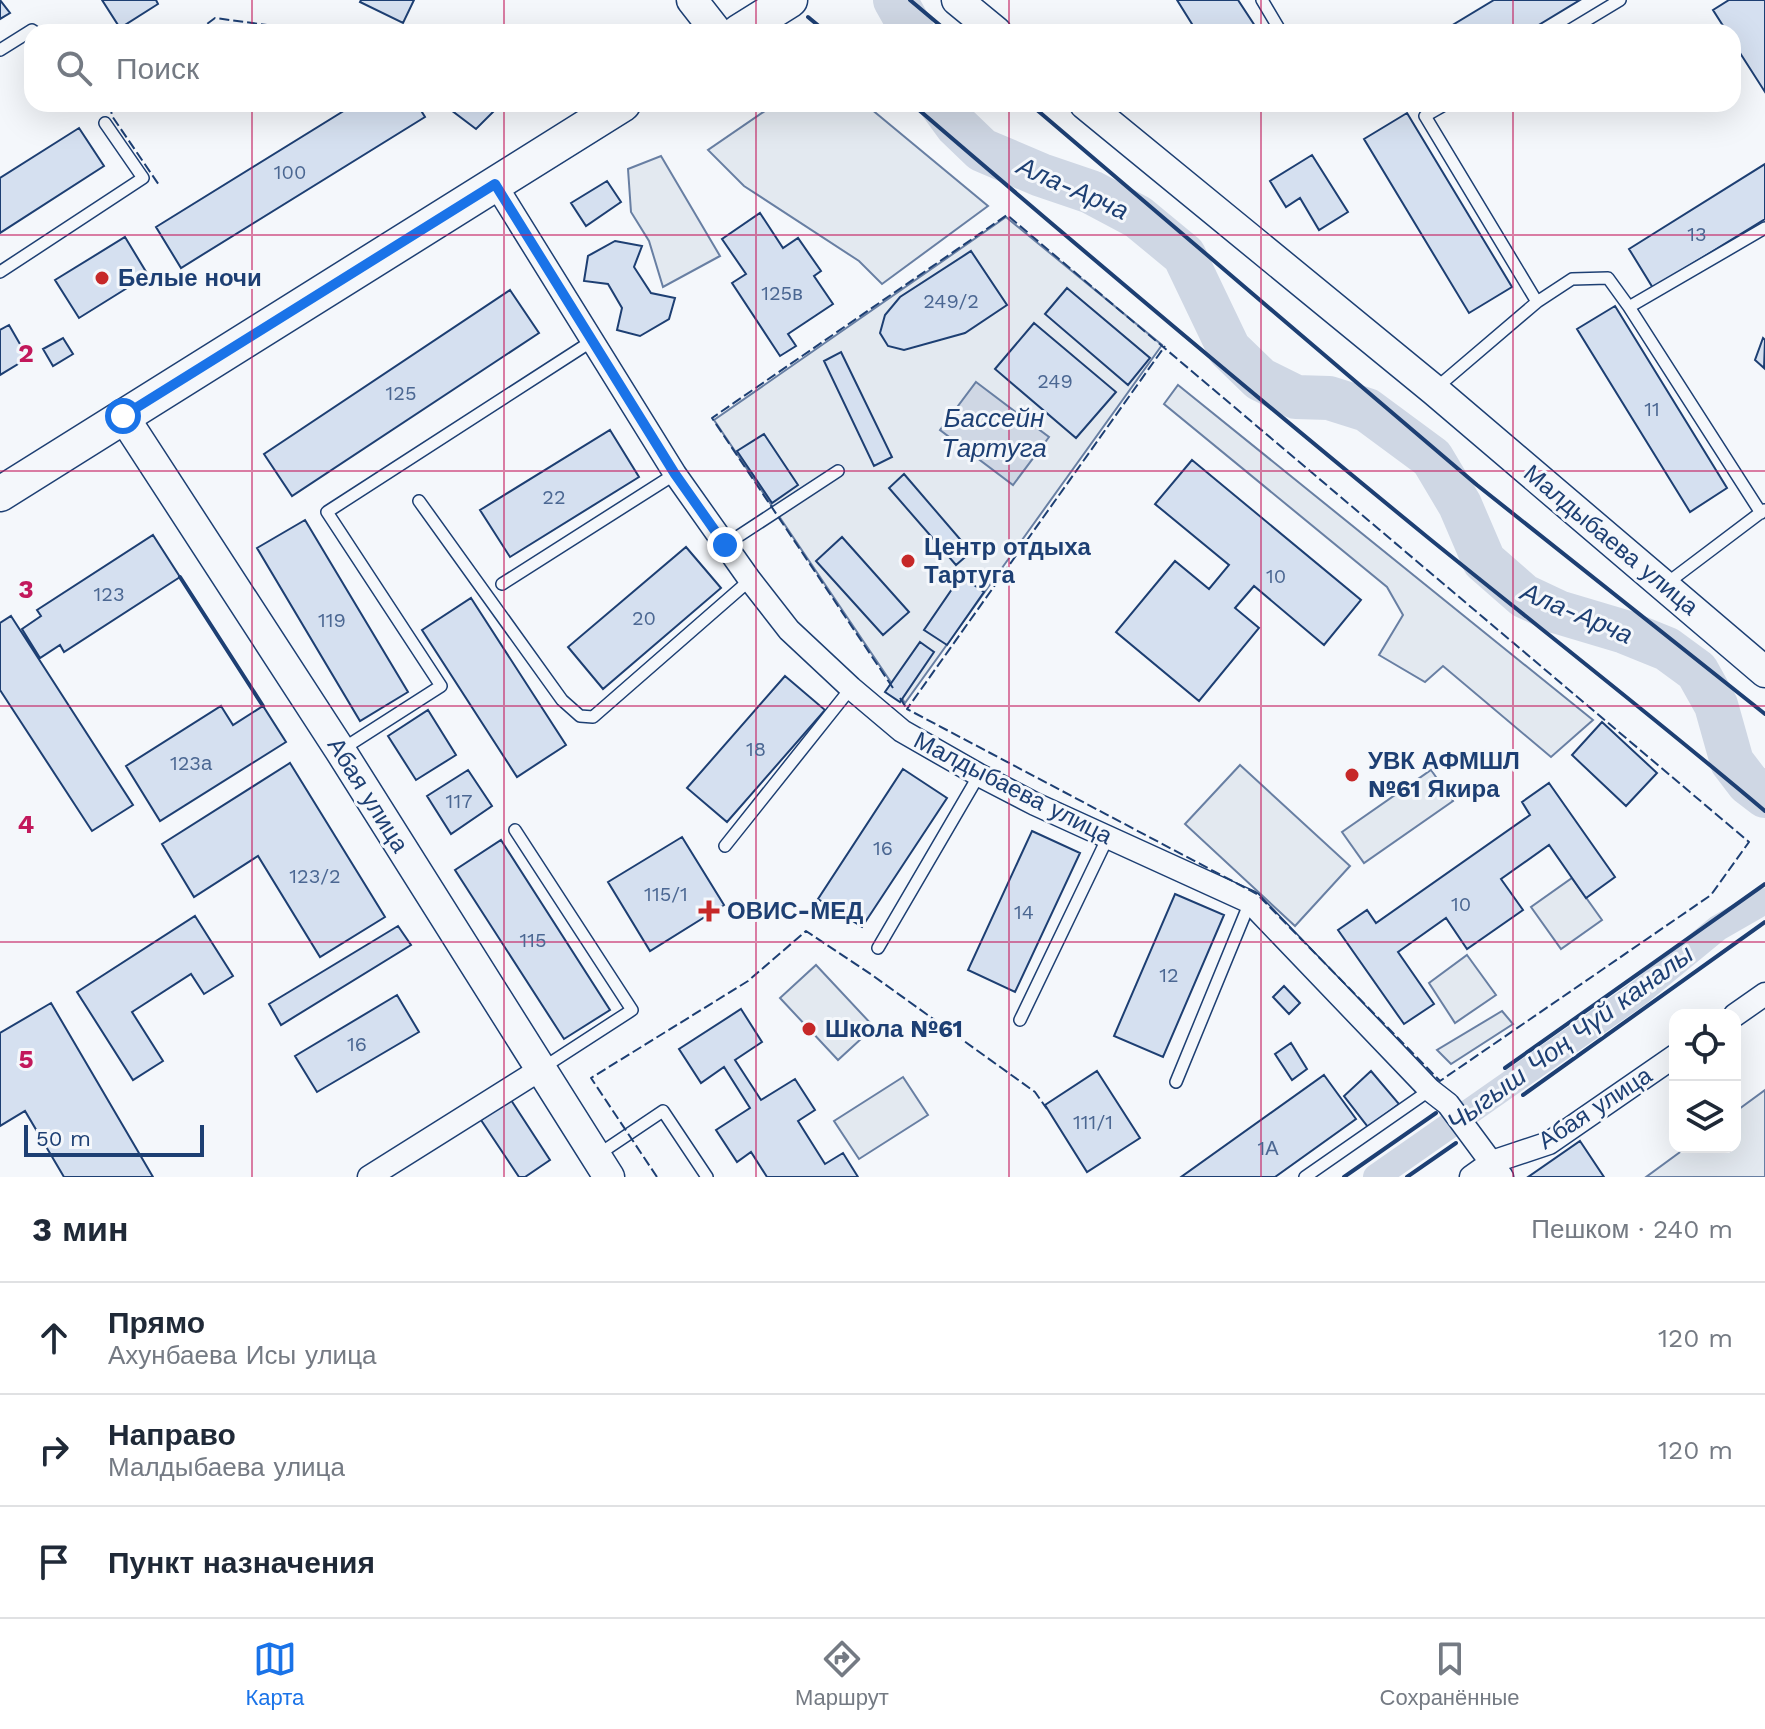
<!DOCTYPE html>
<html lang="ru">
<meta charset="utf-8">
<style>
:root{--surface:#fff;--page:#f2f2f3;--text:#1f2937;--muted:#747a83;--line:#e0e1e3;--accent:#1a73e8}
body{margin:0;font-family:"Work Sans",sans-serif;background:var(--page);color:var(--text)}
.controls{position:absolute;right:24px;bottom:24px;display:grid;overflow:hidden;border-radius:16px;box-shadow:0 8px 32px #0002}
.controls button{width:72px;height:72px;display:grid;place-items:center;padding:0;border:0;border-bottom:2px solid var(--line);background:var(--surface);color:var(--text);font:40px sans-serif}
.scale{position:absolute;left:24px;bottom:20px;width:180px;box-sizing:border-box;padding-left:8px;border:4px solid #1d3f73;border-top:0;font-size:22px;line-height:28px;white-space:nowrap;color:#1d3f73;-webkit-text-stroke:6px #f4f7fb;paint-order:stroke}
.stop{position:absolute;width:24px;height:24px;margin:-18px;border:6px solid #1a73e8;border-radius:50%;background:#fff}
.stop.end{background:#1a73e8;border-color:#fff;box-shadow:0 2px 8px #0008}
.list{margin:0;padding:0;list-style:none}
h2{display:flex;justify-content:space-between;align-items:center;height:104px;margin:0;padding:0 32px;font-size:34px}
h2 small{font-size:26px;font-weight:400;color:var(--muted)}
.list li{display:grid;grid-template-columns:52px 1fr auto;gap:24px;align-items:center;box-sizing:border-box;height:112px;padding:0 32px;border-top:2px solid var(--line)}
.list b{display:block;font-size:30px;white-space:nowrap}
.list p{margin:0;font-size:26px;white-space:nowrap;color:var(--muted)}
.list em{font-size:26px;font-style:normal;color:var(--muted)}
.icon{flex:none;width:44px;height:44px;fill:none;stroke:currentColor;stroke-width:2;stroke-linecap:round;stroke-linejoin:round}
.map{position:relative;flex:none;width:1765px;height:1177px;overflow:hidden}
.search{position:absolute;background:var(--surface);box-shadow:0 8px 32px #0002;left:24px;right:24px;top:24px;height:88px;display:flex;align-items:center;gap:20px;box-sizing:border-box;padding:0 28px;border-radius:24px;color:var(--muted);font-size:30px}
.sheet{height:440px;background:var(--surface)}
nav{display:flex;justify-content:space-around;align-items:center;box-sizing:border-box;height:112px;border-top:2px solid var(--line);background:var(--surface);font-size:22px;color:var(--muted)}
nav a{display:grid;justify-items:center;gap:4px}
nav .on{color:var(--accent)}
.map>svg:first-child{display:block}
.green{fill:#e3e9f0;stroke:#687fa3;stroke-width:2}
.water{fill:#cfd7e4;stroke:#687fa3;stroke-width:2}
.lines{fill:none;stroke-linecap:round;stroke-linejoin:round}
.canal{stroke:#cfd7e4;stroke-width:26}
.river{stroke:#cfd7e4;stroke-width:44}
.building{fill:#d5e0f0;stroke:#1d3f73;stroke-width:2}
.lane-casing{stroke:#1d3f73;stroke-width:14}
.street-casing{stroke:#1d3f73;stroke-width:25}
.secondary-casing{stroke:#1d3f73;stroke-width:33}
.primary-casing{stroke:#1d3f73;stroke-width:37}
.lane{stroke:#f4f7fb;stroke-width:11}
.street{stroke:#f4f7fb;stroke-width:22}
.secondary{stroke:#f4f7fb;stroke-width:30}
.primary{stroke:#f4f7fb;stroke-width:34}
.fence{stroke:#1d3f73;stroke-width:2;stroke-dasharray:10 4;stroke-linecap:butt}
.wall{stroke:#1d3f73;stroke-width:4}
.route{stroke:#1a73e8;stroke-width:10}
.grid{fill:none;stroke:#c2185b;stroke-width:2;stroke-opacity:0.55}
.poi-dot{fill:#c62828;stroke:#f4f7fb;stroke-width:3}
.labels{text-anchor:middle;stroke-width:6;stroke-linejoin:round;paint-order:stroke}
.number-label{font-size:20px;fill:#4b6792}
.poi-label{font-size:24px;font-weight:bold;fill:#1d3f73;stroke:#f4f7fb;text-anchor:start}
.street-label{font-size:24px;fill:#1d3f73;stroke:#f4f7fb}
.water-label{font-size:26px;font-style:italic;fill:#1d3f73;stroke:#f4f7fb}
.grid-label{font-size:26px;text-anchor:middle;font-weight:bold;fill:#c2185b;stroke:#f4f7fb;stroke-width:6;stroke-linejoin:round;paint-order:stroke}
</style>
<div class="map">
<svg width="1765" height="1177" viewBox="0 0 1765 1177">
<rect width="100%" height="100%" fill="#f4f7fb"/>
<path class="green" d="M 775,104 L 865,104 L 988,206 L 882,284 L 859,261 L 744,186 L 708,150 Z
M 661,156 L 720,256 L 663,287 L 649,241 L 631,212 L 628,169 Z
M 1006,217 L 1162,345 L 905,703 L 714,420 Z
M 1178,385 L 1593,720 L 1551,757 L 1443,666 L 1425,682 L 1379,655 L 1403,615 L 1387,587 L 1164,404 Z
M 1240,765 L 1350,866 L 1295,926 L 1185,824 Z
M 1431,770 L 1453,801 L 1364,863 L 1342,832 Z
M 1572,878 L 1602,920 L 1561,949 L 1531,907 Z
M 1467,955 L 1496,995 L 1455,1023 L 1429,983 Z
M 816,965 L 874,1027 L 838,1060 L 780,998 Z
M 1502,1011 L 1513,1024 L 1451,1064 L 1437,1050 Z
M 903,1077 L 928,1115 L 859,1159 L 834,1121 Z
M 1765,1090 L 1765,1177 L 1646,1177 L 1687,1147 L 1735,1147 L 1735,1112 Z"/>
<path class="water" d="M 976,382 L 1049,437 L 1013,485 L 940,430 Z"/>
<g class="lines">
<path class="canal" d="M 1376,1177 L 1639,993 L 1718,928 L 1765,901"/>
<path class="river" d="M 895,0 L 913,32
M 941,104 L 957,126 L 982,150 L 1041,175 L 1091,192 L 1138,217 L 1184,255 L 1229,349 L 1260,379 L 1296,397 L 1329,398 L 1367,410 L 1432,458 L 1460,505 L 1484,561 L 1524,596 L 1558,612 L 1625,632 L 1667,649 L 1697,671 L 1716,705 L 1732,762 L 1748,783 L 1765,796"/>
</g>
<path class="building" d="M 0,0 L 10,13 L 0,19 Z
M 102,0 L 156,0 L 158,4 L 120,28 Z
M 361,0 L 414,0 L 403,23 L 360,2 Z
M 1177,0 L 1238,0 L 1259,32 L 1197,32 Z
M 1494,0 L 1580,0 L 1527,32 L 1441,32 Z
M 1729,0 L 1765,0 L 1765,92 L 1733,42 L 1733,32 L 1727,32 L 1713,10 Z
M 355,104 L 417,104 L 425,117 L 181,268 L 156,227 Z
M 456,104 L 495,104 L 498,107 L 476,129 L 451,110 Z
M 1407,113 L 1512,287 L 1469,313 L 1364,139 Z
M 79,128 L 104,166 L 0,233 L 0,178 Z
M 1312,155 L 1348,212 L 1319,230 L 1300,198 L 1286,207 L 1270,181 Z
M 1765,164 L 1765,219 L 1653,288 L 1629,249 Z
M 607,181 L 621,202 L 586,226 L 571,203 Z
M 760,213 L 783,248 L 798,238 L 821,271 L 814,276 L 833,304 L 788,334 L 796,346 L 780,356 L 732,283 L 746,274 L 722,239 Z
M 125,237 L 148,275 L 79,318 L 55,280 Z
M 615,241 L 642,246 L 634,267 L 651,293 L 675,298 L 669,319 L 640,336 L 617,330 L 622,308 L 608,284 L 584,281 L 588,256 Z
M 971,251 L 1007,305 L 965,333 L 904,350 L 888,346 L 880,333 L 885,315 L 900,297 Z
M 1067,288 L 1150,358 L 1128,385 L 1045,314 Z
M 510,290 L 539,333 L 292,496 L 264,454 Z
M 1615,306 L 1727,488 L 1690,512 L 1577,329 Z
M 1034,323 L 1116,392 L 1076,438 L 995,369 Z
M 9,325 L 28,358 L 0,375 L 0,330 Z
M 63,338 L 73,354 L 53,366 L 43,349 Z
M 1763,338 L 1765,340 L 1764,368 L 1755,360 Z
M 841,352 L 892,457 L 874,466 L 824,361 Z
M 610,430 L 639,477 L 510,557 L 480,510 Z
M 764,434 L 798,485 L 772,503 L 737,451 Z
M 1192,460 L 1361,600 L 1324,645 L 1254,586 L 1235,608 L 1259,628 L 1199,701 L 1116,632 L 1175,561 L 1209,589 L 1229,565 L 1155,504 Z
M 904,474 L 971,552 L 956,565 L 889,488 Z
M 305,520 L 408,692 L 360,721 L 257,548 Z
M 153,535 L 180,577 L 64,652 L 60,645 L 40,658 L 22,629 L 41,616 L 37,610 Z
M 842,537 L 909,612 L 883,635 L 816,561 Z
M 686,547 L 721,588 L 603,689 L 568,647 Z
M 961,576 L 984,592 L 947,645 L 924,630 Z
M 471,598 L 566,745 L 517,777 L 422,630 Z
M 11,616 L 133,805 L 92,831 L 0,690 L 0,623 Z
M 920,642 L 934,652 L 900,702 L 885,692 Z
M 785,676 L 825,710 L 727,822 L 687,788 Z
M 221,706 L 233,725 L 263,706 L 286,742 L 160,821 L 126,766 Z
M 428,710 L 456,755 L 416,780 L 388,736 Z
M 1602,722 L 1657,773 L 1626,806 L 1572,755 Z
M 290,763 L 385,917 L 320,957 L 258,856 L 194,897 L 162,844 Z
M 903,769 L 947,798 L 862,927 L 818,899 Z
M 468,770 L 492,806 L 451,834 L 427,796 Z
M 1549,783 L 1615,877 L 1586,898 L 1549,845 L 1501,879 L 1523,910 L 1467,949 L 1446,918 L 1398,952 L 1434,1004 L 1404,1024 L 1338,930 L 1367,910 L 1376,923 L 1530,815 L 1522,802 Z
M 1032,831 L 1080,853 L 1015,992 L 968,970 Z
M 682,837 L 724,905 L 650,951 L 608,882 Z
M 501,840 L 610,1010 L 564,1039 L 455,870 Z
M 1175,894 L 1224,915 L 1163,1057 L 1114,1036 Z
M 195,916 L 233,976 L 204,994 L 191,974 L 132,1012 L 163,1061 L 133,1080 L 77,992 Z
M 398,926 L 411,945 L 281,1025 L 269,1004 Z
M 1284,986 L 1300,1003 L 1289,1014 L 1273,997 Z
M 397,995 L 419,1032 L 317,1092 L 295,1056 Z
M 51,1003 L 153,1177 L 64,1177 L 25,1111 L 0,1126 L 0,1033 Z
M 741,1009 L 762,1042 L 735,1060 L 761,1100 L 795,1079 L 815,1110 L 798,1121 L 825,1164 L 843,1153 L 858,1177 L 767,1177 L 751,1152 L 737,1162 L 716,1130 L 750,1108 L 724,1067 L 701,1083 L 679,1049 Z
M 1291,1043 L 1307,1069 L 1292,1080 L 1275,1054 Z
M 1097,1071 L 1140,1138 L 1087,1172 L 1045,1105 Z
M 1371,1071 L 1399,1104 L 1368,1127 L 1344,1096 Z
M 1324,1075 L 1356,1119 L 1275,1177 L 1181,1177 Z
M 511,1100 L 550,1160 L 525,1177 L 519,1177 L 481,1120 Z
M 1580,1141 L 1604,1177 L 1528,1177 Z"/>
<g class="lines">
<g class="lane-casing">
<path id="lane" d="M 1262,0 L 1281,32
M 1567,32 L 1620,0
M 0,50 L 32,30 L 35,32
M 1446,104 L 1425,116 L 1537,302
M 0,272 L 143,178 L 105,123
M 1629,307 L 1765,228
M 1435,389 L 1537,302 L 1572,279 L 1608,278 L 1629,307 L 1761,513
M 419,501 L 562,700 L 580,716 L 593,717 L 750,580
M 725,545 L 838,471
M 502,584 L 675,474
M 1666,584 L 1764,510
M 341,750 L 441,686 L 327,512 L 592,341
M 515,830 L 632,1010 L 541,1069
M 725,846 L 851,688
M 878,948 L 979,775
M 1020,1020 L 1108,837
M 1176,1082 L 1250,902
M 596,1156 L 663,1111 L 707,1177
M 1305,1177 L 1430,1090"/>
</g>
<g class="street-casing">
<path id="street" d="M 495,184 L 675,474 L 750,580 L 789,630 L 851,688 L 902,731 L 979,775 L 1035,804 L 1250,902 L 1430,1090 L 1448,1104 L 1502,1177
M 1735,1015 L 1765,994
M 369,1177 L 541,1069
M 1471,1177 L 1492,1162 L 1549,1143 L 1675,1056"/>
</g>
<g class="secondary-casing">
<path id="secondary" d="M 692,0 L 717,32
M 957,0 L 996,32
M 1085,104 L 1434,390 L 1765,672
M 123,416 L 340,750 L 609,1177"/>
</g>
<g class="primary-casing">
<path id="primary" d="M 739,32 L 790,0
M 0,494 L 623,104"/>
</g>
<use href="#lane" class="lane"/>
<use href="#street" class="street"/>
<use href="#secondary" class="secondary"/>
<use href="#primary" class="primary"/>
<path class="fence" d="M 196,32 L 215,18 L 319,32
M 110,104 L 112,116 L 159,185
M 893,688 L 712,418 L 1007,215 L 1749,842 L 1711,895 L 1440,1081 L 1257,894 L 907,709 L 1165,346
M 900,698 L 907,709
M 657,1177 L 591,1078 L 748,981 L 806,931 L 872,975 L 1035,1092 L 1047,1109"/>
<path class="wall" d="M 910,0 L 948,32
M 808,17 L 826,32
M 912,104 C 1083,251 1256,397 1431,540 C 1542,630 1655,718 1765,811
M 1030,104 L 1477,485 L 1765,714
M 180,577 L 263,706
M 1505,1068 L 1765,884
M 1523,1095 L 1765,922
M 1344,1177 L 1436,1113
M 1407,1177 L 1456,1143"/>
</g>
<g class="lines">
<path class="route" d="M 123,416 L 495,184 L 675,474 L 725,545"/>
</g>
<path class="grid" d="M 252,0 L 252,32M 504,0 L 504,32M 756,0 L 756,32M 1009,0 L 1009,32M 1261,0 L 1261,32M 1513,0 L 1513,32M 252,104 L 252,1177M 504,104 L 504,1177M 756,104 L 756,1177M 1009,104 L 1009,1177M 1261,104 L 1261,1177M 1513,104 L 1513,1177M 0,235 L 1765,235M 0,471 L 1765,471M 0,706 L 1765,706M 0,942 L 1765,942"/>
<g class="poi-dot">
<circle cx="102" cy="278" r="8"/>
<circle cx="908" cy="561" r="8"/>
<circle cx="1352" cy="775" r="8"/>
<path d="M705 899h8v8h8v8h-8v8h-8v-8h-8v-8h8z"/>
<circle cx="809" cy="1029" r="8"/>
</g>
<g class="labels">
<g class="number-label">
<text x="290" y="179">100</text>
<text x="1697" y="241">13</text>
<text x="782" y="300">125в</text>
<text x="951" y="308">249/2</text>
<text x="1055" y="388">249</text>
<text x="401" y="400">125</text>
<text x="1652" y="416">11</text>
<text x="554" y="504">22</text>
<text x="1276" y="583">10</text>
<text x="109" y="601">123</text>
<text x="644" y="625">20</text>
<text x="332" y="627">119</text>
<text x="756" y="756">18</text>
<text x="191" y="770">123а</text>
<text x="459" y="808">117</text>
<text x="883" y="855">16</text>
<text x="315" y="883">123/2</text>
<text x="666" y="901">115/1</text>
<text x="1461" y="911">10</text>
<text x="1024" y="919">14</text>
<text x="533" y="947">115</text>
<text x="1169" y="982">12</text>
<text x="357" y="1051">16</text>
<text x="1093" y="1129">111/1</text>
<text x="1268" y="1155">1А</text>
</g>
<g class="poi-label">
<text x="118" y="286">Белые ночи</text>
<text x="924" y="555">Центр отдыха<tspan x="924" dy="28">Тартуга</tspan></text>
<text x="1368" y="769">УВК АФМШЛ<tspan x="1368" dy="28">№61 Якира</tspan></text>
<text x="727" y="919">ОВИС-МЕД</text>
<text x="825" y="1037">Школа №61</text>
</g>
<g class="street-label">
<text transform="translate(1611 540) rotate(40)" y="8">Малдыбаева улица</text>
<text transform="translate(1013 788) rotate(27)" y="8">Малдыбаева улица</text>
<text transform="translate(368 795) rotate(58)" y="8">Абая улица</text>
<text transform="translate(1595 1108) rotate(-33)" y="8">Абая улица</text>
</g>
<g class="water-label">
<text transform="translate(1073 188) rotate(24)" y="9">Ала-Арча</text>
<text x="994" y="427">Бассейн<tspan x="994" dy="30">Тартуга</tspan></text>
<text transform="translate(1577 613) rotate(23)" y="9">Ала-Арча</text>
<text transform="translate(1570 1038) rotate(-36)" y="9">Чыгыш Чоң Чүй каналы</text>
</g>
</g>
<g class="grid-label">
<text x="26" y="362">2</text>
<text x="26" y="598">3</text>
<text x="26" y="833">4</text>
<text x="26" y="1068">5</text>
</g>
</svg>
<div class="controls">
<button><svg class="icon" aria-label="locate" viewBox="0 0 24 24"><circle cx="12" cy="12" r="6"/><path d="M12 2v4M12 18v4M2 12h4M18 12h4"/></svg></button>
<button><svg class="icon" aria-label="layers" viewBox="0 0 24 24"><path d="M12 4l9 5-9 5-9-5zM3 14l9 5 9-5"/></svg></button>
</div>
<div class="scale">50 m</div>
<div class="stop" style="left:123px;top:416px"></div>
<div class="stop end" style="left:725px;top:545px"></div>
<div class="search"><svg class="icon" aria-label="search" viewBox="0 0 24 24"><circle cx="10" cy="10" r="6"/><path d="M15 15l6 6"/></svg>Поиск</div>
</div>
<section class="sheet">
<h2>3 мин<small>Пешком · 240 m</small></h2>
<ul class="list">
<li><svg class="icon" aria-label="ahead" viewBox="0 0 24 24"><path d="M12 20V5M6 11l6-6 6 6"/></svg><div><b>Прямо</b><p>Ахунбаева Исы улица</p></div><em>120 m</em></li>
<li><svg class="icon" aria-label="right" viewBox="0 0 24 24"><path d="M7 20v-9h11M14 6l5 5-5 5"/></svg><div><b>Направо</b><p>Малдыбаева улица</p></div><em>120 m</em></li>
<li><svg class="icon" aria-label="arrive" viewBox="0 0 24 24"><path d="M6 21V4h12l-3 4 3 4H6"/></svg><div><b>Пункт назначения</b></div></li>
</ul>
</section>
<nav>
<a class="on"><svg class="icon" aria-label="map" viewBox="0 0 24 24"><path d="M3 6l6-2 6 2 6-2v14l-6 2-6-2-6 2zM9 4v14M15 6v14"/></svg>Карта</a>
<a><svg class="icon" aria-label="directions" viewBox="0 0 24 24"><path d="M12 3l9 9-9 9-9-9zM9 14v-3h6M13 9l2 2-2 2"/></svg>Маршрут</a>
<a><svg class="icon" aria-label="saved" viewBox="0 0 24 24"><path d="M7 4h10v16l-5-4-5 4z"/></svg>Сохранённые</a>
</nav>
